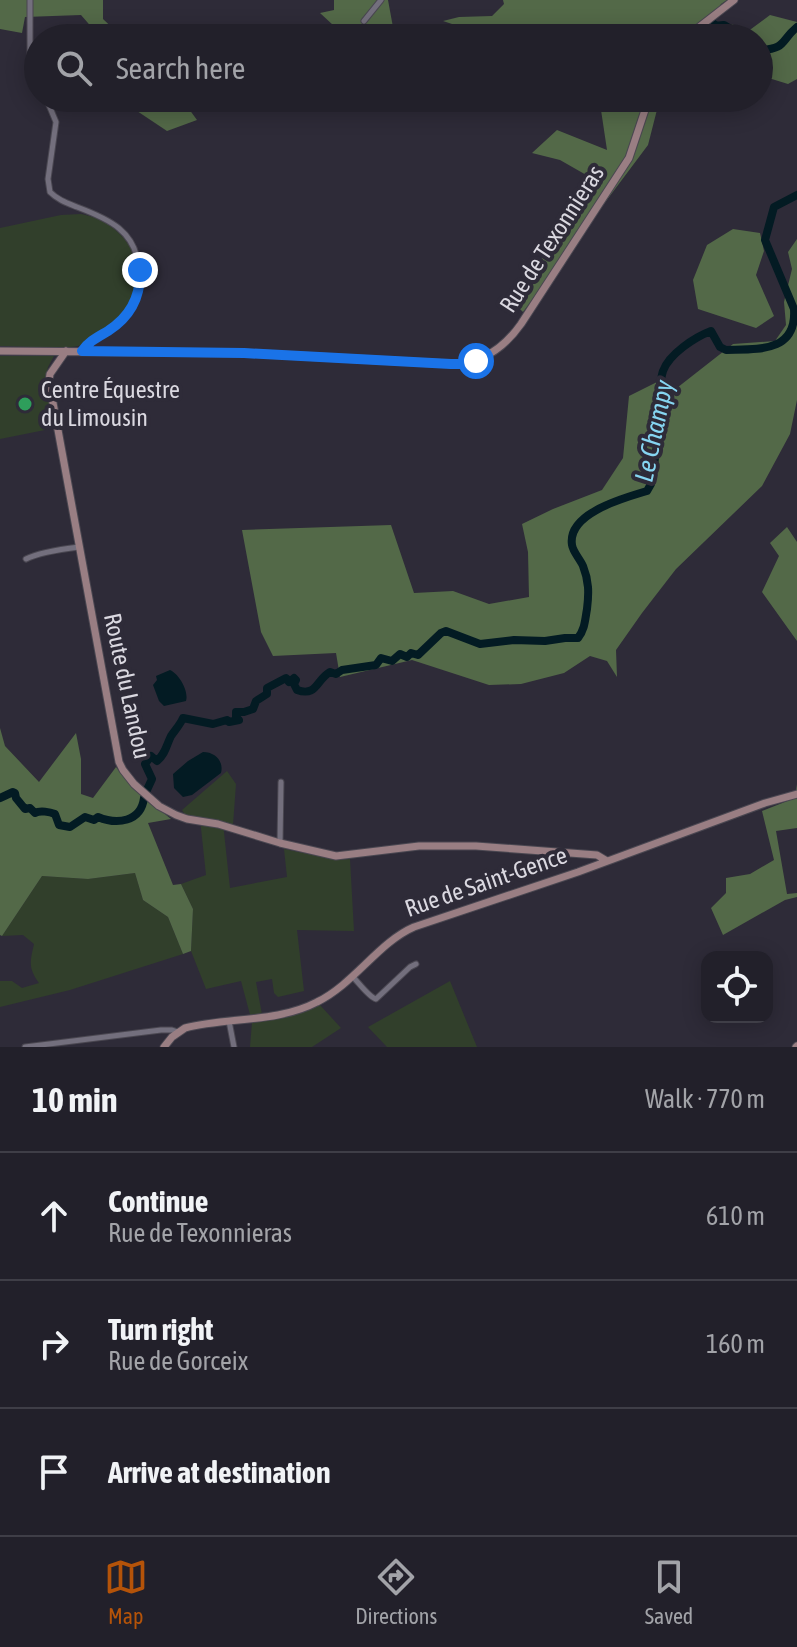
<!DOCTYPE html>
<meta charset="utf-8">
<style>
:root{--surface:#22202a;--page:#2e2d36;--text:#f1f3f6;--muted:#a2a3a8;--line:#3f3e47;--accent:#b45309}
body{margin:0;font-family:"Asap Condensed",sans-serif;background:var(--page);color:var(--text)}
.controls{position:absolute;right:24px;bottom:24px;display:grid;overflow:hidden;border-radius:16px;box-shadow:0 4px 20px #0003}
.controls button{width:72px;height:72px;display:grid;place-items:center;padding:0;border:0;border-bottom:2px solid var(--line);background:var(--surface);color:var(--text);font:40px sans-serif}
.stop{position:absolute;width:24px;height:24px;margin:-18px;border:6px solid #1a73e8;border-radius:50%;background:#fff}
.stop.end{background:#1a73e8;border-color:#fff;box-shadow:0 2px 8px #0008}
.list{margin:0;padding:0;list-style:none}
h2{display:flex;justify-content:space-between;align-items:center;height:104px;margin:0;padding:0 32px;font-size:34px}
h2 small{font-size:26px;font-weight:400;color:var(--muted)}
.list li{display:grid;grid-template-columns:52px 1fr auto;gap:24px;align-items:center;box-sizing:border-box;height:128px;padding:0 32px;border-top:2px solid var(--line)}
.list b{display:block;font-size:30px;white-space:nowrap}
.list p{margin:0;font-size:26px;white-space:nowrap;color:var(--muted)}
.list em{font-size:26px;font-style:normal;color:var(--muted)}
.icon{flex:none;width:44px;height:44px;fill:none;stroke:currentColor;stroke-width:2;stroke-linecap:round;stroke-linejoin:round}
.map{position:relative;flex:none;width:797px;height:1047px;overflow:hidden}
.search{position:absolute;background:var(--surface);box-shadow:0 4px 20px #0003;left:24px;right:24px;top:24px;height:88px;display:flex;align-items:center;gap:20px;box-sizing:border-box;padding:0 28px;border-radius:44px;color:var(--muted);font-size:30px}
.sheet{height:488px;background:var(--surface)}
nav{display:flex;justify-content:space-around;align-items:center;box-sizing:border-box;height:112px;border-top:2px solid var(--line);background:var(--surface);font-size:22px;color:var(--muted)}
nav a{display:grid;justify-items:center;gap:4px}
nav .on{color:var(--accent)}
.map>svg:first-child{display:block}
.green{fill:#313f2b}
.forest{fill:#536948}
.water{fill:#031b23}
.lines{fill:none;stroke-linecap:round;stroke-linejoin:round}
.river{stroke:#031b23;stroke-width:8}
.street-casing{stroke:#4a4751;stroke-width:7}
.secondary-casing{stroke:#4a4751;stroke-width:9}
.street{stroke:#736f7d;stroke-width:5}
.secondary{stroke:#997e83;stroke-width:7}
.route{stroke:#1a73e8;stroke-width:10}
.leisure-dot{fill:#2e9e5b;stroke:#2e2b38;stroke-width:3}
.labels{text-anchor:middle;stroke-width:8;stroke-linejoin:round;paint-order:stroke}
.street-label{font-size:24px;fill:#dad8e0;stroke:#2e2b38}
.poi-label{font-size:24px;fill:#dad8e0;stroke:#2e2b38;text-anchor:start}
.water-label{font-size:26px;font-style:italic;fill:#86d5f1;stroke:#2e2b38}
</style>
<div class="map">
<svg width="797" height="1047" viewBox="0 0 797 1047">
<rect width="100%" height="100%" fill="#2e2b38"/>
<path class="green" d="M 81,214 C 124,222 154,265 129,307 C 121,320 109,327 97,335 C 92,338 86,343 81,345 C 68,350 17,346 0,346 L 0,228 L 61,215 Z
M 0,356 L 54,356 L 48,367 L 45,380 L 55,428 L 0,439 Z
M 227,771 L 236,784 L 233,825 L 223,823 L 230,888 L 287,877 L 284,849 L 338,860 L 350,859 L 354,931 L 297,930 L 304,991 L 278,997 L 274,993 L 272,979 L 256,982 L 263,1020 L 299,1013 L 320,1005 L 341,1028 L 312,1047 L 250,1047 L 252,1022 L 241,981 L 206,989 L 191,951 L 193,909 L 181,884 L 206,875 L 200,819 L 185,815 L 182,810 Z
M 135,873 L 143,900 L 168,917 L 183,954 L 70,990 L 0,1007 L 0,981 L 12,981 L 22,988 L 39,983 C 28,968 30,962 34,944 L 23,935 L 2,936 L 42,876 L 88,879 Z
M 450,981 L 477,1047 L 387,1047 L 368,1027 Z"/>
<path class="forest" d="M 0,0 L 103,0 L 103,19 L 123,38 L 101,38 L 81,15 L 25,17 L 22,33 L 0,29 Z
M 334,0 L 388,0 L 395,38 L 347,38 L 320,13 L 334,10 Z
M 503,0 L 727,0 L 721,4 L 701,38 L 482,38 L 485,35 L 443,21 L 459,17 L 492,16 L 504,4 Z
M 770,15 L 797,22 L 797,79 L 788,84 L 759,75 L 759,38 L 721,38 L 732,24 L 747,32 Z
M 140,98 L 181,98 L 197,120 L 167,131 L 137,111 Z
M 591,98 L 660,98 L 648,145 L 523,312 L 512,301 L 595,180 L 560,160 L 532,153 L 557,130 L 607,150 L 601,110 Z
M 733,229 L 760,233 L 764,251 L 756,275 L 774,316 L 756,328 L 698,309 L 693,280 L 707,245 Z
M 797,239 L 797,400 L 790,434 L 762,486 L 676,569 L 642,613 L 616,650 L 617,677 L 607,661 L 590,656 L 564,673 L 521,684 L 489,685 L 412,660 L 340,677 L 336,653 L 273,656 L 261,632 L 242,530 L 391,525 L 414,593 L 453,591 L 489,604 L 529,597 L 528,552 L 522,524 L 553,509 L 602,490 L 623,458 L 629,396 L 657,382 L 673,391 L 733,344 L 775,341 L 786,325 L 784,302 L 792,269 L 788,252 Z
M 787,527 L 797,542 L 797,641 L 762,592 L 779,556 L 770,543 Z
M 0,728 L 5,746 L 39,782 L 76,733 L 81,759 L 81,794 L 93,798 L 116,767 L 132,787 L 171,819 L 148,823 L 173,885 L 181,884 L 193,909 L 191,951 L 183,954 L 168,917 L 143,900 L 135,873 L 88,879 L 42,876 L 2,936 L 0,935 Z
M 797,784 L 797,828 L 776,831 L 787,894 L 797,893 L 797,897 L 785,900 L 723,935 L 711,908 L 726,893 L 726,878 L 750,874 L 774,860 L 762,811 L 795,798 Z"/>
<path class="water" d="M 170,670 C 179,674 189,691 186,701 L 164,706 L 159,701 L 153,685 L 157,680 L 156,676 Z
M 203,752 C 215,752 224,761 221,773 L 192,795 L 183,797 L 174,788 L 173,774 L 188,761 Z"/>
<g class="lines">
<path class="river" d="M 710,20 C 714,26 717,26 724,25 L 734,31 L 736,38
M 759,50 C 787,49 780,41 797,27
M 146,792 L 152,779 L 145,764 L 151,756 L 157,761 C 166,753 166,746 171,736 C 175,730 180,725 183,718 L 213,724 L 227,720 L 229,722 L 239,720 L 236,717 L 236,712 L 244,712 L 253,709 L 256,701 L 267,694 L 267,688 L 286,678 L 289,682 L 294,678 L 296,680 L 294,684 L 297,690 C 317,697 316,680 330,672 L 336,674 L 342,670 L 376,665 L 381,658 L 392,661 L 400,654 L 407,657 L 411,653 L 418,655 L 441,633 L 446,631 L 480,644 L 514,640 L 545,641 L 565,638 L 578,638 C 585,629 585,620 587,609 C 589,593 589,581 583,566 C 580,559 573,552 572,545 C 567,513 624,498 647,491 L 651,484 L 657,445 L 654,439 C 657,421 658,387 663,371 C 669,354 695,337 711,331 L 720,347 L 726,350 C 757,349 797,353 794,309 L 765,240 L 774,207 L 797,195
M 0,798 L 13,792 L 15,793 L 16,798 L 25,809 L 30,808 L 35,813 C 40,810 50,812 55,814 L 59,825 L 70,827 L 85,817 L 94,820 L 98,817 C 117,825 141,822 144,798"/>
<g class="street-casing">
<path id="street" d="M 30,0 L 30,58 L 38,78
M 364,21 L 381,0
M 46,98 L 56,122 L 48,179 L 50,192 C 58,200 67,203 77,207 C 109,219 136,231 139,269 C 141,284 138,298 129,311 C 118,329 94,334 82,351
M 26,559 C 40,552 63,549 79,547
M 280,843 L 281,782
M 353,977 C 359,983 369,997 376,999 L 410,967 L 416,964
M 229,1021 L 234,1047
M 25,1047 L 161,1030 L 172,1030 L 178,1032"/>
</g>
<g class="secondary-casing">
<path id="secondary" d="M 685,38 L 734,0
M 0,351 L 244,353 L 451,364 C 482,364 504,348 521,324 L 629,158 L 649,98
M 66,351 L 50,374 L 49,381 L 119,762 L 123,770 L 134,784 L 159,806 L 176,815 L 187,819 L 218,824 L 280,843 L 336,856 L 419,846 L 476,846 L 597,855 L 607,861
M 164,1047 L 172,1037 L 185,1028 C 227,1017 277,1023 317,1002 C 354,984 379,942 414,927 L 578,872 L 765,803 L 797,794
M 796,1047 L 797,1046"/>
</g>
<use href="#street" class="street"/>
<use href="#secondary" class="secondary"/>
</g>
<g class="lines">
<path class="route" d="M 140,270 C 141,296 130,317 108,331 C 98,337 89,341 82,351 L 244,353 L 451,364 L 464,364 L 476,361"/>
</g>
<circle class="leisure-dot" cx="25" cy="404" r="8"/>
<g class="labels">
<g class="street-label">
<text transform="translate(552 239) rotate(-57)" y="8">Rue de Texonnieras</text>
<text transform="translate(127 686) rotate(78)" y="8">Route du Landou</text>
<text transform="translate(486 882) rotate(-19)" y="8">Rue de Saint-Gence</text>
</g>
<g class="poi-label">
<text x="41" y="398">Centre Équestre<tspan x="41" dy="28">du Limousin</tspan></text>
</g>
<g class="water-label">
<text transform="translate(654 431) rotate(-78)" y="9">Le Champy</text>
</g>
</g>
</svg>
<div class="controls">
<button><svg class="icon" aria-label="locate" viewBox="0 0 24 24"><circle cx="12" cy="12" r="6"/><path d="M12 2v4M12 18v4M2 12h4M18 12h4"/></svg></button>
</div>
<div class="stop" style="left:476px;top:361px"></div>
<div class="stop end" style="left:140px;top:270px"></div>
<div class="search"><svg class="icon" aria-label="search" viewBox="0 0 24 24"><circle cx="10" cy="10" r="6"/><path d="M15 15l6 6"/></svg>Search here</div>
</div>
<section class="sheet">
<h2>10 min<small>Walk · 770 m</small></h2>
<ul class="list">
<li><svg class="icon" aria-label="ahead" viewBox="0 0 24 24"><path d="M12 20V5M6 11l6-6 6 6"/></svg><div><b>Continue</b><p>Rue de Texonnieras</p></div><em>610 m</em></li>
<li><svg class="icon" aria-label="right" viewBox="0 0 24 24"><path d="M7 20v-9h11M14 6l5 5-5 5"/></svg><div><b>Turn right</b><p>Rue de Gorceix</p></div><em>160 m</em></li>
<li><svg class="icon" aria-label="arrive" viewBox="0 0 24 24"><path d="M6 21V4h12l-3 4 3 4H6"/></svg><div><b>Arrive at destination</b></div></li>
</ul>
</section>
<nav>
<a class="on"><svg class="icon" aria-label="map" viewBox="0 0 24 24"><path d="M3 6l6-2 6 2 6-2v14l-6 2-6-2-6 2zM9 4v14M15 6v14"/></svg>Map</a>
<a><svg class="icon" aria-label="directions" viewBox="0 0 24 24"><path d="M12 3l9 9-9 9-9-9zM9 14v-3h6M13 9l2 2-2 2"/></svg>Directions</a>
<a><svg class="icon" aria-label="saved" viewBox="0 0 24 24"><path d="M7 4h10v16l-5-4-5 4z"/></svg>Saved</a>
</nav>
